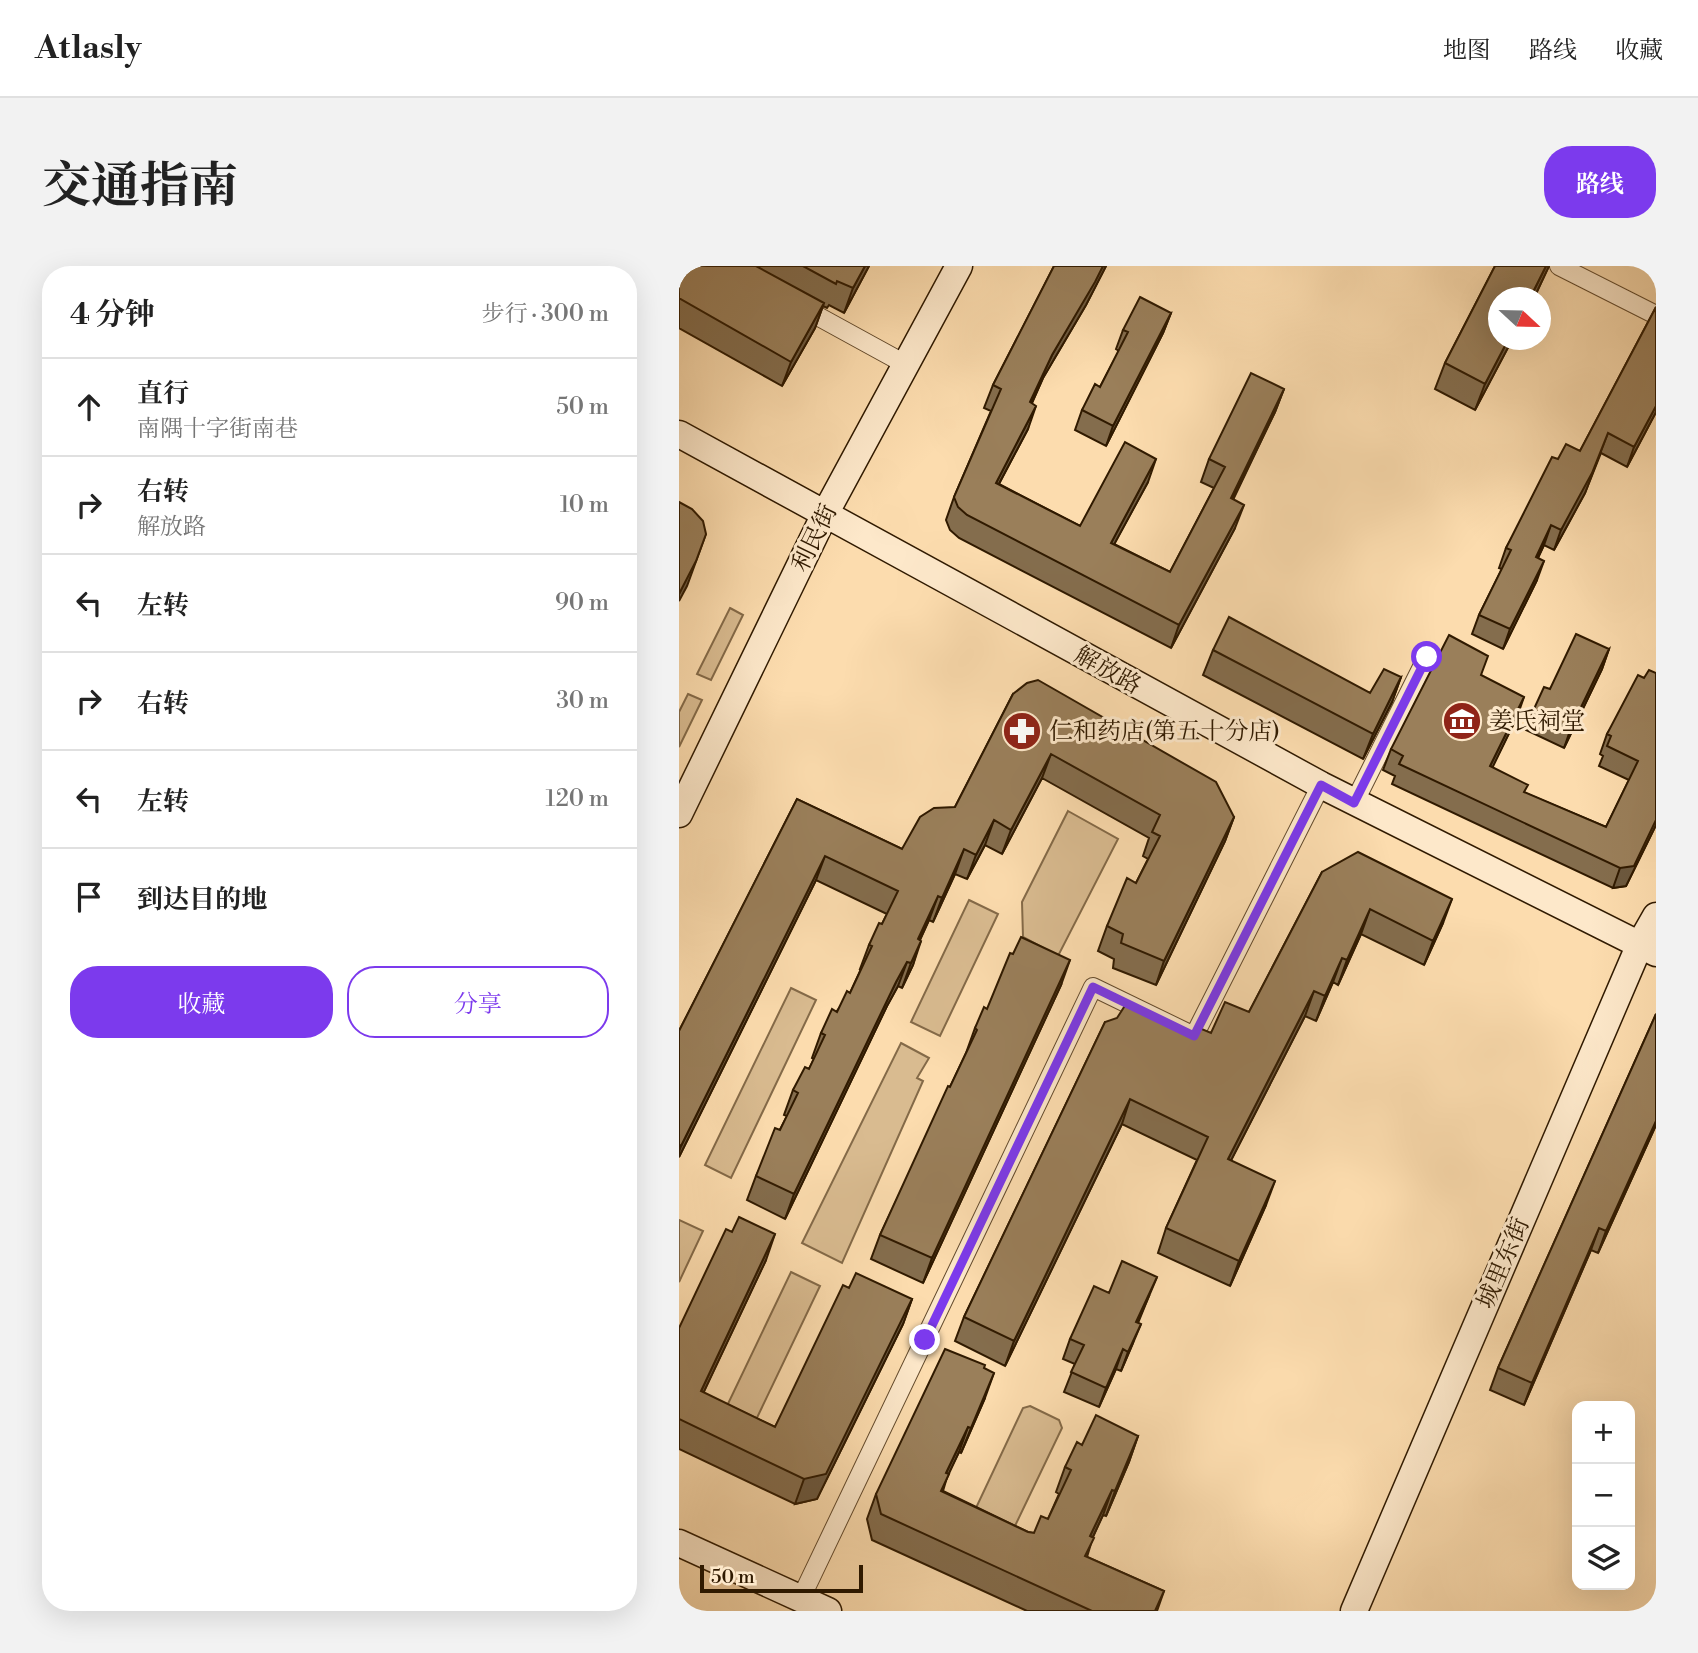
<!DOCTYPE html>
<html lang="zh">
<meta charset="utf-8">
<style>
:root{--surface:#fff;--page:#f2f2f2;--text:#222;--muted:#767676;--line:#e0e0e0;--accent:#7c3aed}
body{margin:0;font-family:"Libre Bodoni","Noto Serif SC",serif;background:var(--page);color:var(--text)}
.controls{position:absolute;right:21px;bottom:21px;display:grid;overflow:hidden;border-radius:14px;box-shadow:0 7px 28px #0002}
.controls button{width:63px;height:63px;display:grid;place-items:center;padding:0;border:0;border-bottom:2px solid var(--line);background:var(--surface);color:var(--text);font:35px sans-serif}
.compass{position:absolute;left:809px;top:21px;width:63px;height:63px;border-radius:50%;background:var(--surface);box-shadow:0 7px 28px #0002;rotate:112deg}
.scale{position:absolute;left:21px;bottom:18px;width:163px;box-sizing:border-box;padding-left:7px;border:4px solid #301a00;border-top:0;font-size:19px;line-height:24px;white-space:nowrap;color:#301a00;-webkit-text-stroke:5px #fde8ca;paint-order:stroke}
.stop{position:absolute;width:21px;height:21px;margin:-16px;border:5px solid #7c3aed;border-radius:50%;background:#fff}
.stop.end{background:#7c3aed;border-color:#fff;box-shadow:0 2px 7px #0008}
.list{margin:0;padding:0;list-style:none}
h2{display:flex;justify-content:space-between;align-items:center;height:91px;margin:0;padding:0 28px;font-size:30px}
h2 small{font-size:23px;font-weight:400;color:var(--muted)}
.list li{display:grid;grid-template-columns:46px 1fr auto;gap:21px;align-items:center;box-sizing:border-box;height:98px;padding:0 28px;border-top:2px solid var(--line)}
.list b{display:block;font-size:26px;white-space:nowrap}
.list p{margin:0;font-size:23px;white-space:nowrap;color:var(--muted)}
.list em{font-size:23px;font-style:normal;color:var(--muted)}
.actions{display:flex;gap:14px;padding:21px 28px}
.actions a{flex:1;padding:16px 0;border:2px solid var(--accent);border-radius:28px;text-align:center;font-size:24px;color:var(--accent)}
.actions .main{background:var(--accent);color:#fff}
.icon{flex:none;width:38px;height:38px;fill:none;stroke:currentColor;stroke-width:2;stroke-linecap:round;stroke-linejoin:round}
.map{position:relative;flex:none;width:977px;height:1345px;overflow:hidden;border-radius:28px}
header{display:flex;align-items:center;gap:42px;box-sizing:border-box;height:98px;padding:0 35px;background:var(--surface);border-bottom:2px solid var(--line)}
header strong{font-size:33px}
nav{display:flex;gap:38px;margin-inline-start:auto;font-size:24px}
.intro{display:flex;align-items:center;justify-content:space-between;box-sizing:border-box;height:168px;padding:0 42px}
h1{margin:0;font-size:49px}
.button{padding:18px 32px;border-radius:28px;background:var(--accent);color:#fff;font-size:24px;font-weight:700}
main{display:flex;gap:42px;padding:0 42px}
aside{flex:1;background:var(--surface);border-radius:28px;box-shadow:0 7px 28px #0002}
.map>svg:first-child{display:block}
.green{fill:#d9bb90;stroke:#846a48;stroke-width:2}
.lines{fill:none;stroke-linecap:round;stroke-linejoin:round}
.street-casing{stroke:#634a2c;stroke-width:20}
.secondary-casing{stroke:#301a00;stroke-width:29}
.street{stroke:#fde8ca;stroke-width:18}
.secondary{stroke:#fde8ca;stroke-width:26}
.wall{fill:#846d4d;stroke:#301a00;stroke-width:2}
.shaded-wall{fill:#6c593f;stroke:#301a00;stroke-width:2}
.building{fill:#9a7f5a;stroke:#301a00;stroke-width:2}
.route{stroke:#7c3aed;stroke-width:9}
.labels{text-anchor:middle;stroke-width:6;stroke-linejoin:round;paint-order:stroke}
.street-label{font-size:24px;fill:#301a00;stroke:#fde8ca}
.poi-label{font-size:24px;fill:#301a00;stroke:#fde8ca;text-anchor:start}
</style>
<header>
<strong>Atlasly</strong>
<nav><a>地图</a><a>路线</a><a>收藏</a></nav>
</header>
<div class="intro"><h1>交通指南</h1><a class="button">路线</a></div>
<main>
<aside>
<h2>4 分钟<small>步行 · 300 m</small></h2>
<ul class="list">
<li><svg class="icon" aria-label="ahead" viewBox="0 0 24 24"><path d="M12 20V5M6 11l6-6 6 6"/></svg><div><b>直行</b><p>南隅十字街南巷</p></div><em>50 m</em></li>
<li><svg class="icon" aria-label="right" viewBox="0 0 24 24"><path d="M7 20v-9h11M14 6l5 5-5 5"/></svg><div><b>右转</b><p>解放路</p></div><em>10 m</em></li>
<li><svg class="icon" aria-label="left" viewBox="0 0 24 24"><path d="M17 20v-9H6M10 6l-5 5 5 5"/></svg><div><b>左转</b></div><em>90 m</em></li>
<li><svg class="icon" aria-label="right" viewBox="0 0 24 24"><path d="M7 20v-9h11M14 6l5 5-5 5"/></svg><div><b>右转</b></div><em>30 m</em></li>
<li><svg class="icon" aria-label="left" viewBox="0 0 24 24"><path d="M17 20v-9H6M10 6l-5 5 5 5"/></svg><div><b>左转</b></div><em>120 m</em></li>
<li><svg class="icon" aria-label="arrive" viewBox="0 0 24 24"><path d="M6 21V4h12l-3 4 3 4H6"/></svg><div><b>到达目的地</b></div></li>
</ul>
<div class="actions"><a class="main">收藏</a><a>分享</a></div>
</aside>
<div class="map">
<svg width="977" height="1345" viewBox="0 0 977 1345">
<rect width="100%" height="100%" fill="#fcdcae"/>
<filter id="stains"><feTurbulence type="fractalNoise" baseFrequency=".00286" numOctaves="4"/><feColorMatrix values="0 0 0 0 .2 0 0 0 0 .09 0 0 0 0 .02 0 0 0 .5 -.17"/></filter>
<radialGradient id="worn" r=".72"><stop offset=".6" stop-color="#630" stop-opacity="0"/><stop offset="1" stop-color="#630" stop-opacity=".3"/></radialGradient>
<path class="green" d="M 51,342 L 64,349 L 32,414 L 18,408 Z
M 9,428 L 23,434 L 0,481 L 0,446 Z
M 389,545 L 439,573 L 379,690 L 344,671 L 343,636 Z
M 290,634 L 319,648 L 261,770 L 232,756 Z
M 112,722 L 137,734 L 52,912 L 26,899 Z
M 222,777 L 250,792 L 238,812 L 244,815 L 163,997 L 123,977 Z
M 0,954 L 24,965 L 0,1016 Z
M 112,1006 L 141,1020 L 75,1158 L 46,1144 Z
M 351,1140 L 380,1154 L 383,1162 L 335,1262 L 296,1244 L 344,1142 Z"/>
<g class="lines">
<g class="street-casing">
<path id="street" d="M 880,0 L 977,49
M 122,41 L 226,98
M 675,537 L 748,391
M 122,1332 L 414,721 L 515,770 L 642,519"/>
</g>
<g class="secondary-casing">
<path id="secondary" d="M 0,168 L 642,519 L 977,687
M 0,548 L 146,248 L 280,0
M 0,1277 L 149,1345
M 675,1345 L 961,678 L 977,650"/>
</g>
<use href="#street" class="street"/>
<use href="#secondary" class="secondary"/>
</g>
<path class="wall" d="M 0,0 L 190,0 L 165,47 L 150,39 L 148,42 L 144,40 L 136,62 L 103,120 L 0,62 Z
M 375,0 L 427,0 L 407,39 L 364,112 L 353,137 L 349,163 L 320,218 L 401,260 L 469,216 L 435,278 L 491,306 L 535,222 L 522,216 L 530,193 L 605,123 L 596,146 L 554,234 L 556,262 L 492,382 L 280,272 L 271,264 L 267,254 L 275,231 L 312,145 L 305,142 L 314,119 Z
M 816,0 L 870,0 L 855,32 L 820,32 L 833,74 L 796,144 L 756,123 L 766,97 Z
M 977,41 L 977,146 L 948,201 L 922,187 L 906,227 L 875,284 L 865,279 L 859,292 L 858,314 L 824,383 L 793,368 L 800,349 L 823,303 L 820,302 L 827,282 L 879,193 L 901,185 Z
M 492,47 L 484,67 L 427,180 L 396,164 L 403,144 L 421,121 L 440,85 L 437,83 L 444,64 Z
M 930,383 L 923,403 L 885,482 L 847,464 L 854,445 Z
M 534,384 L 691,427 L 722,411 L 713,436 L 684,493 L 524,409 Z
M 977,407 L 977,559 L 947,620 L 934,622 L 713,518 L 716,510 L 704,504 L 712,483 L 802,409 L 838,451 L 813,501 L 846,527 L 927,561 L 950,514 L 920,500 L 924,490 L 921,488 L 928,468 L 965,412 Z
M 334,428 L 555,551 L 546,575 L 477,719 L 434,702 L 435,693 L 419,685 L 428,660 L 457,617 L 469,593 L 464,590 L 470,572 L 363,512 L 323,588 L 306,579 L 288,613 L 276,608 L 254,656 L 250,654 L 241,674 L 234,699 L 223,722 L 219,720 L 208,740 L 106,953 L 68,934 L 77,910 L 108,850 L 105,849 L 114,824 L 130,803 L 135,793 L 133,792 L 142,767 L 171,727 L 182,703 L 181,703 L 190,679 L 203,658 L 208,648 L 137,614 L 0,891 L 0,765 L 118,533 L 223,583 L 276,541 Z
M 643,606 L 764,657 L 745,699 L 682,668 L 659,719 L 654,716 L 637,755 L 626,750 L 552,894 L 587,939 L 551,1020 L 479,987 L 487,962 L 518,894 L 443,858 L 326,1100 L 276,1075 L 285,1051 L 426,756 L 514,769 L 532,767 L 570,746 Z
M 382,719 L 244,1017 L 192,993 L 201,969 L 287,787 L 296,762 L 308,743 Z
M 977,748 L 977,859 L 919,987 L 912,984 L 845,1139 L 811,1124 L 819,1102 Z
M 87,994 L 24,1127 L 96,1161 L 170,1022 L 233,1033 L 224,1058 L 138,1233 L 116,1238 L 0,1183 L 0,1062 Z
M 430,1027 L 470,1030 L 459,1057 L 454,1077 L 442,1105 L 437,1103 L 420,1141 L 385,1126 L 396,1098 L 384,1093 L 391,1073 Z
M 305,1102 L 306,1132 L 282,1187 L 280,1186 L 269,1208 L 264,1225 L 349,1266 L 355,1267 L 369,1253 L 380,1228 L 377,1226 L 386,1201 L 403,1179 L 459,1170 L 450,1196 L 427,1250 L 424,1249 L 414,1271 L 408,1291 L 485,1325 L 478,1345 L 348,1345 L 193,1274 L 188,1253 L 197,1228 Z"/>
<path class="shaded-wall" d="M 186,0 L 190,0 L 165,47 L 174,22 Z
M 424,0 L 427,0 L 407,39 L 364,112 L 343,159 L 351,136 L 373,89 Z
M 867,0 L 870,0 L 855,32 L 851,32 Z
M 145,37 L 136,62 L 103,120 L 112,96 Z
M 492,47 L 484,67 L 427,180 L 434,160 Z
M 829,74 L 833,74 L 796,144 L 806,118 Z
M 605,123 L 596,146 L 543,255 L 552,232 Z
M 357,140 L 349,163 L 308,240 L 317,217 Z
M 977,140 L 977,146 L 948,201 L 955,181 Z
M 929,167 L 906,227 L 875,284 L 882,264 Z
M 477,193 L 469,216 L 424,299 L 432,277 Z
M 565,239 L 556,262 L 492,382 L 500,359 Z
M 872,259 L 865,279 L 850,310 L 857,291 Z
M 27,268 L 8,320 L 0,335 L 0,328 Z
M 865,295 L 858,314 L 824,383 L 831,363 Z
M 930,383 L 923,403 L 885,482 L 892,462 Z
M 722,411 L 713,436 L 684,493 L 694,468 Z
M 845,431 L 838,451 L 804,521 L 811,500 Z
M 372,488 L 363,512 L 323,588 L 332,564 Z
M 555,551 L 546,575 L 477,719 L 485,695 Z
M 315,554 L 306,579 L 288,613 L 297,589 Z
M 977,554 L 977,559 L 947,620 L 934,622 L 941,602 Z
M 285,583 L 276,608 L 254,656 L 263,632 Z
M 146,590 L 137,614 L 0,891 L 0,886 L 2,880 Z
M 259,630 L 250,654 L 230,697 L 239,673 Z
M 773,633 L 764,657 L 745,699 L 754,675 Z
M 691,643 L 682,668 L 659,719 L 668,694 Z
M 242,675 L 234,699 L 223,722 L 232,697 Z
M 663,692 L 654,716 L 637,755 L 646,730 Z
M 391,694 L 382,719 L 244,1017 L 253,992 Z
M 228,696 L 219,720 L 208,740 L 106,953 L 115,928 L 217,716 Z
M 635,725 L 626,750 L 540,918 L 549,893 Z
M 451,833 L 443,858 L 326,1100 L 335,1075 Z
M 977,855 L 977,859 L 919,987 L 927,965 Z
M 596,915 L 587,939 L 551,1020 L 560,995 Z
M 920,962 L 912,984 L 845,1139 L 853,1117 Z
M 96,968 L 87,994 L 13,1151 L 22,1125 Z
M 478,1011 L 470,1030 L 450,1075 L 457,1056 Z
M 233,1033 L 224,1058 L 138,1233 L 116,1238 L 125,1213 Z
M 462,1058 L 454,1077 L 442,1105 L 449,1086 Z
M 444,1083 L 437,1103 L 420,1141 L 427,1122 Z
M 315,1107 L 306,1132 L 282,1187 L 292,1162 Z
M 289,1161 L 280,1186 L 258,1233 L 267,1207 Z
M 459,1170 L 450,1196 L 427,1250 L 436,1225 Z
M 433,1224 L 424,1249 L 402,1296 L 411,1270 Z"/>
<path class="building" d="M 0,0 L 77,0 L 145,37 L 112,96 L 0,32 Z
M 124,0 L 186,0 L 174,22 L 158,15 L 157,18 Z
M 375,0 L 424,0 L 416,16 L 373,89 L 351,136 L 357,140 L 317,217 L 401,260 L 446,176 L 477,193 L 432,277 L 491,306 L 546,201 L 530,193 L 572,107 L 605,123 L 552,232 L 565,239 L 500,359 L 288,249 L 279,241 L 275,231 L 322,123 L 314,119 Z
M 816,0 L 867,0 L 851,32 L 820,32 L 820,74 L 829,74 L 806,118 L 766,97 Z
M 461,31 L 492,47 L 434,160 L 403,144 L 416,118 L 421,121 L 449,66 L 444,64 Z
M 977,41 L 977,140 L 955,181 L 929,167 L 913,207 L 882,264 L 872,259 L 857,291 L 865,295 L 831,363 L 800,349 L 832,284 L 827,282 L 873,191 L 879,193 L 887,178 L 901,185 Z
M 0,236 L 13,243 L 24,255 L 27,268 L 17,295 L 0,328 Z
M 550,351 L 691,427 L 705,403 L 722,411 L 694,468 L 534,384 Z
M 897,368 L 930,383 L 892,462 L 854,445 L 865,421 L 871,423 Z
M 770,369 L 809,390 L 802,409 L 845,431 L 811,500 L 849,519 L 845,526 L 927,561 L 959,495 L 928,480 L 932,470 L 928,468 L 959,409 L 965,412 L 970,404 L 977,407 L 977,554 L 955,600 L 941,602 L 720,498 L 724,490 L 712,483 Z
M 359,414 L 537,516 L 555,551 L 485,695 L 442,677 L 444,668 L 428,660 L 448,612 L 457,617 L 481,570 L 473,566 L 481,549 L 372,488 L 332,564 L 315,554 L 297,589 L 285,583 L 263,632 L 259,630 L 239,673 L 242,675 L 232,697 L 228,696 L 217,716 L 115,928 L 77,910 L 96,862 L 101,864 L 119,827 L 114,824 L 126,801 L 130,803 L 146,769 L 142,767 L 153,743 L 158,746 L 168,725 L 171,727 L 193,680 L 190,679 L 200,657 L 203,658 L 219,625 L 146,590 L 2,880 L 0,879 L 0,765 L 118,533 L 223,583 L 241,551 L 255,542 L 276,541 L 334,428 L 348,417 Z
M 679,586 L 773,633 L 754,675 L 691,643 L 668,694 L 663,692 L 646,730 L 635,725 L 549,893 L 596,915 L 560,995 L 487,962 L 529,871 L 451,833 L 335,1075 L 285,1051 L 426,756 L 438,752 L 447,738 L 514,769 L 518,761 L 532,767 L 546,736 L 570,746 L 643,606 Z
M 342,671 L 391,694 L 253,992 L 201,969 L 269,820 L 271,821 L 298,764 L 296,762 L 305,741 L 308,743 L 331,687 L 334,688 Z
M 977,748 L 977,855 L 927,965 L 920,962 L 853,1117 L 819,1102 Z
M 60,951 L 96,968 L 22,1125 L 96,1161 L 164,1019 L 170,1022 L 177,1007 L 233,1033 L 147,1208 L 125,1213 L 0,1153 L 0,1062 L 47,963 L 53,966 Z
M 443,995 L 478,1011 L 457,1056 L 462,1058 L 449,1086 L 444,1083 L 427,1122 L 392,1106 L 405,1079 L 391,1073 L 415,1020 L 430,1027 Z
M 266,1083 L 306,1099 L 305,1102 L 315,1107 L 292,1162 L 289,1161 L 267,1207 L 270,1208 L 262,1225 L 349,1266 L 355,1267 L 362,1250 L 369,1253 L 392,1204 L 386,1201 L 398,1176 L 403,1179 L 417,1149 L 459,1170 L 436,1225 L 433,1224 L 411,1270 L 415,1272 L 406,1290 L 485,1325 L 476,1345 L 413,1345 L 202,1248 L 197,1228 Z"/>
<g class="lines">
<path class="route" d="M 246,1074 L 414,721 L 515,770 L 642,519 L 675,537 L 748,391"/>
</g>
<defs>
<g id="museum-disc" transform="scale(2.0125)"><circle r="9.5" fill="#8f2418" stroke="#fde8ca"/><path d="M0-6L6-3V-2H-6V-3ZM-5-1h2V3h-2ZM-1-1h2V3h-2ZM3-1h2V3H3ZM-6 4H6V6H-6Z" fill="#fff"/></g>
<g id="pharmacy-disc" transform="scale(2.0125)"><circle r="9.5" fill="#8f2418" stroke="#fde8ca"/><path d="M-2-6h4v4h4v4h-4v4h-4v-4h-4v-4h4Z" fill="#fff"/></g>
</defs>
<g fill-rule="evenodd">
<use href="#museum-disc" x="783" y="455"/>
<use href="#pharmacy-disc" x="343" y="465"/>
</g>
<g class="labels">
<g class="street-label">
<text transform="translate(135 272) rotate(-64)" y="8">利民街</text>
<text transform="translate(429 404) rotate(29)" y="8">解放路</text>
<text transform="translate(824 997) rotate(-67)" y="8">城里东街</text>
</g>
<g class="poi-label">
<text x="810" y="463">姜氏祠堂</text>
<text x="370" y="473">仁和药店(第五十分店)</text>
</g>
</g>
<rect width="100%" height="100%" filter="url(#stains)"/>
<rect width="100%" height="100%" fill="url(#worn)"/>
</svg>
<div class="controls">
<button>+</button>
<button>−</button>
<button><svg class="icon" aria-label="layers" viewBox="0 0 24 24"><path d="M12 4l9 5-9 5-9-5zM3 14l9 5 9-5"/></svg></button>
</div>
<svg class="compass" viewBox="-18 -18 36 36"><path d="M0-13l5 13h-10z" fill="#e53935"/><path d="M0 13l5-13h-10z" fill="#767676"/></svg>
<div class="scale">50 m</div>
<div class="stop" style="left:748px;top:391px"></div>
<div class="stop end" style="left:246px;top:1074px"></div>
</div>
</main>
